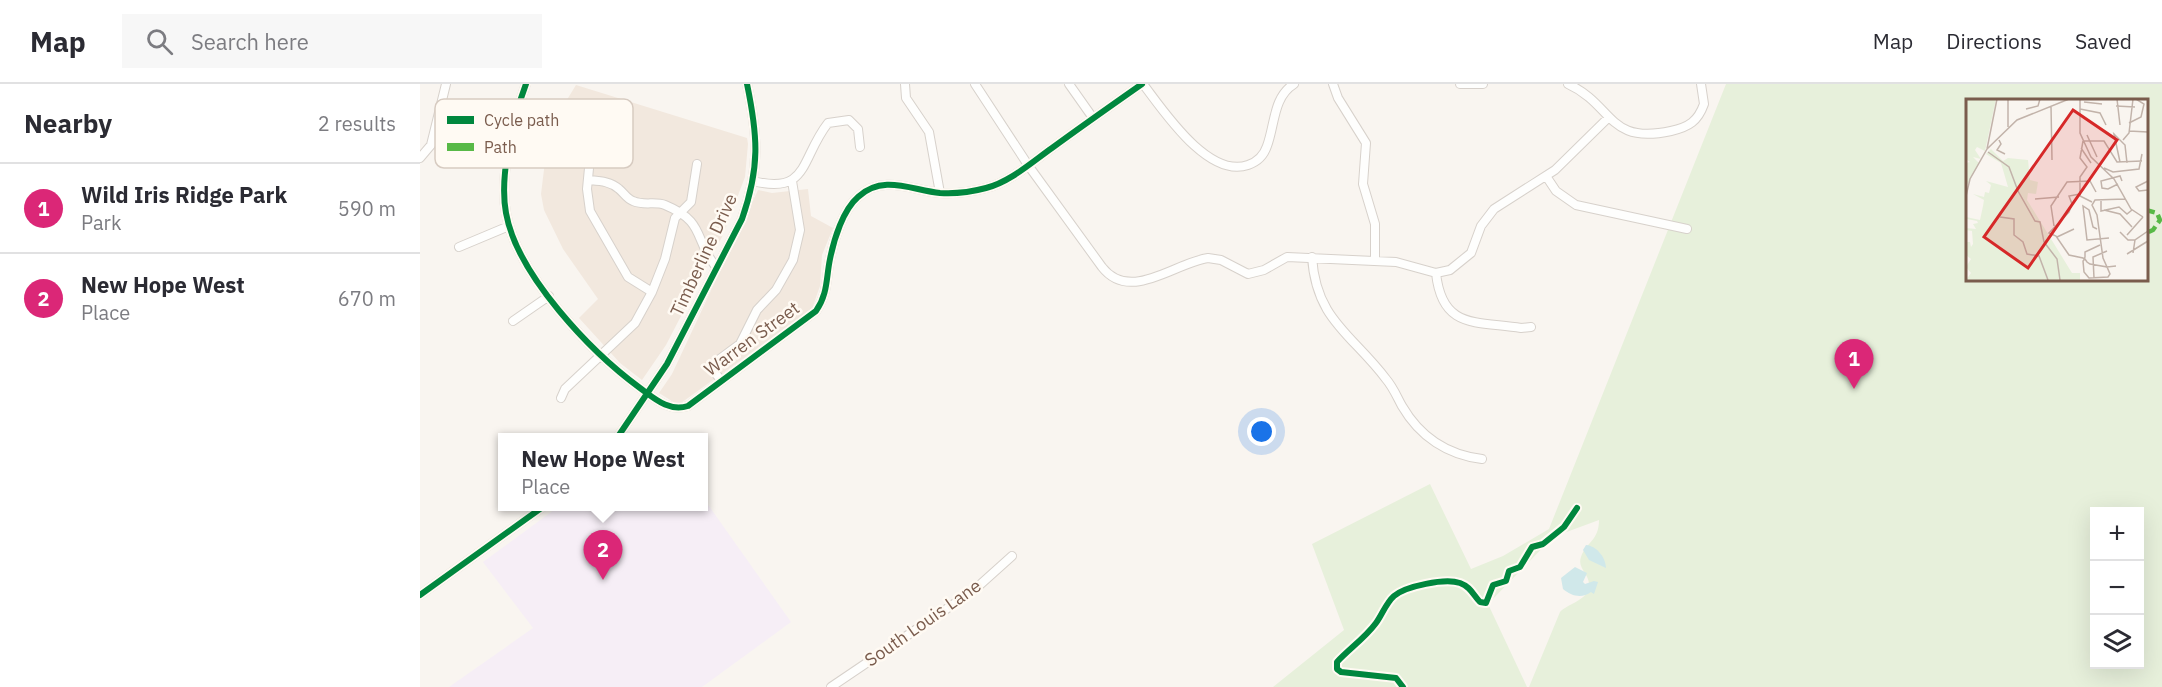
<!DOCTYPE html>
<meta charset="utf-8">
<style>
:root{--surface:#fff;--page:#f7f7f7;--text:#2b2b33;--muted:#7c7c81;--line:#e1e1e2;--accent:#db2777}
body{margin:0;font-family:"IBM Plex Sans",sans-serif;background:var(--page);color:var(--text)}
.controls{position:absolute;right:18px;bottom:18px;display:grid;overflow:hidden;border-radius:0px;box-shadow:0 6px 24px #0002}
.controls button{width:54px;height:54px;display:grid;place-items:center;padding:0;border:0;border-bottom:2px solid var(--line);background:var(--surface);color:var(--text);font:30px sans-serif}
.you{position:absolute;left:842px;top:348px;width:21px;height:21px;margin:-15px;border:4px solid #fff;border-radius:50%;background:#1a73e8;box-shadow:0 0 0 9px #1a73e833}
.badge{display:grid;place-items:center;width:39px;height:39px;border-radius:50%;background:var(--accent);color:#fff;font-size:20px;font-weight:700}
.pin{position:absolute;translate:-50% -50px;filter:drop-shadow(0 2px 3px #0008)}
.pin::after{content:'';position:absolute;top:32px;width:21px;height:18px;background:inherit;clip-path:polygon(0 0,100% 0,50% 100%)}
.popup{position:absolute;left:78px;top:349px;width:210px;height:78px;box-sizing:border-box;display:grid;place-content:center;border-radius:0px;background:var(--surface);filter:drop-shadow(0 2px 4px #0005);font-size:20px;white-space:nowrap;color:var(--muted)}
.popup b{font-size:22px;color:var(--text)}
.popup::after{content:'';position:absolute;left:50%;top:100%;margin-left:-12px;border:12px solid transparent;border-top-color:var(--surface)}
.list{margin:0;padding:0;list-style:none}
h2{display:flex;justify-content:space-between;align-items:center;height:78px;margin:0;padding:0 24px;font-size:26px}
h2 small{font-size:20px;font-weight:400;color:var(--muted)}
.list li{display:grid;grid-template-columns:39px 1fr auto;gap:18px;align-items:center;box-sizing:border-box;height:90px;padding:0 24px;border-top:2px solid var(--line)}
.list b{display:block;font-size:22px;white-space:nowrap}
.list p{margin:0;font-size:20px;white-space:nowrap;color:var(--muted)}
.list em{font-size:20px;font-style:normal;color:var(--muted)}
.icon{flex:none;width:33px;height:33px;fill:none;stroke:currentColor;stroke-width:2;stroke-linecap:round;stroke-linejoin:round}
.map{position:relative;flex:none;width:1742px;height:603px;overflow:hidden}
header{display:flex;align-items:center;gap:36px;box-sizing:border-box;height:84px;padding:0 30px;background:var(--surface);border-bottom:2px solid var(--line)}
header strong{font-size:28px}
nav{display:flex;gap:33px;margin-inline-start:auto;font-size:21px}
.search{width:420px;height:54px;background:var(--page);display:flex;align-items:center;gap:15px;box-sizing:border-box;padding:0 21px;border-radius:0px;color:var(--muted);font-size:22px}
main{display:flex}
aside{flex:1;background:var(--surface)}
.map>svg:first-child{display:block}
.residential{fill:#f2e8de}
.education{fill:#f6eef6}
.green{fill:#e7f0db;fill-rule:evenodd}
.water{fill:#d0e8ea}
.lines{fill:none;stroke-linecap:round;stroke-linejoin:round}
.minor-casing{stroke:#d7d1cb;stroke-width:10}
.minor{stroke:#fefefd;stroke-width:8}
.quiet{stroke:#58b947;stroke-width:4.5;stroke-dasharray:9 4.5;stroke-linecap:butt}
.cycleway-casing{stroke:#fffaf3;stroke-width:10}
.cycleway{stroke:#00873e;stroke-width:6}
.labels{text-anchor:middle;stroke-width:5;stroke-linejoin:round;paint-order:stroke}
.street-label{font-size:18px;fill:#7a5c4d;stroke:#fffaf3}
.inset-road{fill:none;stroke:#c2b3aa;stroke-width:1.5}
.view{fill:#d62828;fill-opacity:0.15;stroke:#d62828;stroke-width:3}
.inset-edge{fill:none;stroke:#7a5c4d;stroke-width:3}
.key{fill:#fffaf3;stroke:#d7cbc1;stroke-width:1.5}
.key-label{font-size:16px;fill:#7a5c4d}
</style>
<header>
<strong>Map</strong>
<div class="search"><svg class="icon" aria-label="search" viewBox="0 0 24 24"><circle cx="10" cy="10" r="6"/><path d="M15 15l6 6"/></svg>Search here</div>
<nav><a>Map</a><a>Directions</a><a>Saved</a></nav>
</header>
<main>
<aside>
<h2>Nearby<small>2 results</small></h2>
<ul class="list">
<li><span class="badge">1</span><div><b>Wild Iris Ridge Park</b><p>Park</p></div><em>590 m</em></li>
<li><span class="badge">2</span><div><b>New Hope West</b><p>Place</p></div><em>670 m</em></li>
</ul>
</aside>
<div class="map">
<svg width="1742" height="603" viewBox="0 0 1742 603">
<rect width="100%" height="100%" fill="#f9f5f0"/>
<path class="residential" d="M 156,1 L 327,54 L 328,60 L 325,93 L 303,151 L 246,261 L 222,296 L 200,279 L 159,234 L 178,215 L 143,165 L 124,126 L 121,110 L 129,45 Z
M 388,105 L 391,132 L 413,144 L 402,171 L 400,202 L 392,225 L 261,319 L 255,319 L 239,309 L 252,290 L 338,106 L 352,109 Z"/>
<path class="education" d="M 284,415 L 371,538 L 282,603 L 29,603 L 113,544 L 63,478 L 138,423 L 284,422 Z"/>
<path class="green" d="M 1306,0 L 1742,0 L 1742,603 L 1109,603 L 1140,528 C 1149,519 1170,516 1169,500 C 1169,490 1157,484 1161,473 C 1166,458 1179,457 1179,436 L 1133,453 L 1068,520 L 1107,603 L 853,603 L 924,546 L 892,460 L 1010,400 L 1051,485 L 1083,472 L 1129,445 ZM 1547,16 L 1726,16 L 1726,195 L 1547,195 ZM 1674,428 L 1720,428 L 1720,580 L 1674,580 Z"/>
<path class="water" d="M 1166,461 C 1177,462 1186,474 1186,484 L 1169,476 L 1163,466 Z
M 1155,483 L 1167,489 L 1163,498 L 1165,500 L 1174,497 L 1178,498 L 1174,510 L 1171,508 C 1162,515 1151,512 1143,505 L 1141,494 Z"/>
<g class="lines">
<g class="minor-casing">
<path id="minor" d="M 106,0 C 93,35 79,92 86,129 C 97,191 171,268 220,304 C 235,315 249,328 268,322 L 396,227 C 408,210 406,194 410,175 C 414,155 423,126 438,113 C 463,90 491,106 520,109 C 535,110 551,108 566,104 C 590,98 612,78 632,64 C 662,42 692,21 722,0
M 485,0 L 486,14 L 509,48 L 520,109
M 555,0 L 608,81 L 682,183 C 710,219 754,179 788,174 L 801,176 L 828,190 L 844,186 L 867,173 L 976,178 L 1016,189 L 1030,186 L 1051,169 L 1061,142 L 1074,125 L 1135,86 L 1188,34
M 649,0 L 673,34
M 723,0 C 743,26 788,95 828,81 C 837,78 844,71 847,62 C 855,41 853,13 874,0
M 913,0 L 918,14 L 946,59 L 943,100 L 955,140 L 955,176
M 1040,0 L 1063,0
M 1148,0 C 1194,21 1187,61 1251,47 C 1269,43 1278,37 1284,20 L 1281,0
M 172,53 L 167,105 L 170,127 L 208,193 L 232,208
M 0,74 L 11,61 L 26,0
M 1126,92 L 1136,107 L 1156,121 L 1267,145
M 168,96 C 179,97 190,97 199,105 C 204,109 207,115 213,117 C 224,122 235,117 245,121 C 286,138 273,154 296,183
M 333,97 C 389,111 380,75 408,39 L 429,36 L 438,45 L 440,63
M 39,163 L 89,142
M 892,173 C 896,236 932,250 966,295 C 973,303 977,313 982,322 C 1000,353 1028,371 1062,375
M 1016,189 C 1022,245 1055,237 1101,244 L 1111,243
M 93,237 L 129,212
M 301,296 L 296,290 L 297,277 L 320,260 L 337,226 L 356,206 L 373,176 L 380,146 L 372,97
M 141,314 L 145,305 L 215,239 L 232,208 L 245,175 L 255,134 L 271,118 L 277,80
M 197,354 L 247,280 L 322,135 C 340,83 338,53 327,0
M 0,511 L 124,422
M 411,603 L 553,507 L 592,472"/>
</g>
<use href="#minor" class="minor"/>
<path class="quiet" d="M 1726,126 L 1737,129 L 1740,136 L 1733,146 L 1726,149"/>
<g class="cycleway-casing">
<path id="cycleway" d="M 106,0 C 93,35 79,92 86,129 C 97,191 171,268 220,304 C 235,315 249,328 268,322 L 396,227 C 408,210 406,194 410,175 C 414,155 423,126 438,113 C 463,90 491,106 520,109 C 535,110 551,108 566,104 C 590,98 612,78 632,64 C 662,42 692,21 722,0
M 197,354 L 247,280 L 322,135 C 340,83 338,53 327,0
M 0,511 L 124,422
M 983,603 L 976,594 L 921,588 L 917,585 L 917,578 C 929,565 945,554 956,539 C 962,531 966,519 974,512 C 986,502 1025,494 1040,499 C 1051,503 1053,511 1060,518 L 1066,519 L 1073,501 L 1086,497 L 1089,487 L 1100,483 L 1112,463 L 1123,460 L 1144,443 L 1157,424"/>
</g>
<use href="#cycleway" class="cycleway"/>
</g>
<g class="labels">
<g class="street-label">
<text transform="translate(284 171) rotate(-65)" y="6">Timberline Drive</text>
<text transform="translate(332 255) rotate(-36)" y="6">Warren Street</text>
<text transform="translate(503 539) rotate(-35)" y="6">South Louis Lane</text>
</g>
</g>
<g transform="translate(1546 15)">
<rect width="182" height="182" fill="#f9f5f0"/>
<path d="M 0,0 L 30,0 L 19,52 L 11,48 L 9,51 L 15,60 L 7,58 L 13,64 L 0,88 L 0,64 L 4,63 L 0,60 ZM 25,50 L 37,62 L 42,59 L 62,61 L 64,81 L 72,83 L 70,95 L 62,94 L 61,101 L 106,174 L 114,174 L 114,181 L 0,181 L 5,174 L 0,168 L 5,160 L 0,156 L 0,143 L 4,143 L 5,148 L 7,145 L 6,132 L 0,131 L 0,129 L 10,130 L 7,125 L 12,124 L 11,122 L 1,120 L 0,118 L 14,121 L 17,107 L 18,101 L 7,95 L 18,98 L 19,93 L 23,94 L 25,86 L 20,82 L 42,88 L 35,64 L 20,55 Z" fill="#e7f0db"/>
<path class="inset-road" d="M 42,0 L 42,28M 114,0 L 114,34 L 125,58 L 148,80 L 165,110 L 177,118M 151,0 L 154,26M 118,3 L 136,5M 85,7 L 86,61M 150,7 L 169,8M 60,10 L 72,7 L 74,0M 114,10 L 134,14 L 140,26M 163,24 L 175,18 L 178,5 L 170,0M 163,32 L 182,33M 121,36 L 131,58M 33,41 L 35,45 L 31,51 L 39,55M 157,41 L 163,34 L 167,0M 117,42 L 114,59 L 121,68 L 114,78 L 114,97 L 126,103M 117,42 L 138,42 L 151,63 L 176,62M 115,49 L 125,64M 21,50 L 51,21 L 103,0M 22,53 L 43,68 L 52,92 L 69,122 L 74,123 L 78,143 L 91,160 L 94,181M 154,63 L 148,35 L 159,46 L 161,64M 138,69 L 147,73 L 173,70 L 176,55M 182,82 L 170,88 L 173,92 L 182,91M 152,85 L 142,90 L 136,89 L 135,82 L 154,77 L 156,82M 114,95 L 103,97 L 106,105 L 103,113 L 83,134 L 90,137 L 103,156 L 117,159 L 118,160 L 119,160 L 121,163 L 124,165 L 141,168 L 144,175 L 142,178 L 123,179 L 118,173 L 117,162 L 118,161 L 118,160 L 119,158 L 119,153 L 134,146M 0,97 L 4,80 L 21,50 L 31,0M 69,100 L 93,98M 135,102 L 135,112 L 153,108 L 161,115 L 166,111M 138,111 L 154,115 L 166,128M 34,118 L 48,120 L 48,136 L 57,143 L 61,155 L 73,157 L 82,181M 88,127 L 85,107 L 101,83 L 124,82 L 130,93M 131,130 L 127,128 L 123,111 L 117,107 L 121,141 L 143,139M 154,133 L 162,141 L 169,141M 161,136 L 177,118M 91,138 L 108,130M 167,154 L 169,141 L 182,132M 161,155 L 182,142M 150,167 L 141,168 L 137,159 L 131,116 L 126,106 L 129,101 L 159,100M 128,179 L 127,158 L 141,152"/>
<path class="view" d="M 107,11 L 151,41 L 62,169 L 18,138 Z"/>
<rect width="182" height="182" class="inset-edge"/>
</g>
<rect x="15" y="15" width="198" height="69" rx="9" class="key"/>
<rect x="27" y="32" width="27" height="8" fill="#00873e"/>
<rect x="27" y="59" width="27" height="8" fill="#58b947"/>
<g class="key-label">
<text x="64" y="42">Cycle path</text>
<text x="64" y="69">Path</text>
</g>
</svg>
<div class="controls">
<button>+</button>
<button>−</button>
<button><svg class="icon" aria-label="layers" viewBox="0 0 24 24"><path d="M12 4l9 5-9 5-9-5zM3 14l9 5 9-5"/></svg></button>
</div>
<div class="you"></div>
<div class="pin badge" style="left:1434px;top:305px">1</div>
<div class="pin badge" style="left:183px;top:496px">2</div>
<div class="popup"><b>New Hope West</b>Place</div>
</div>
</main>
